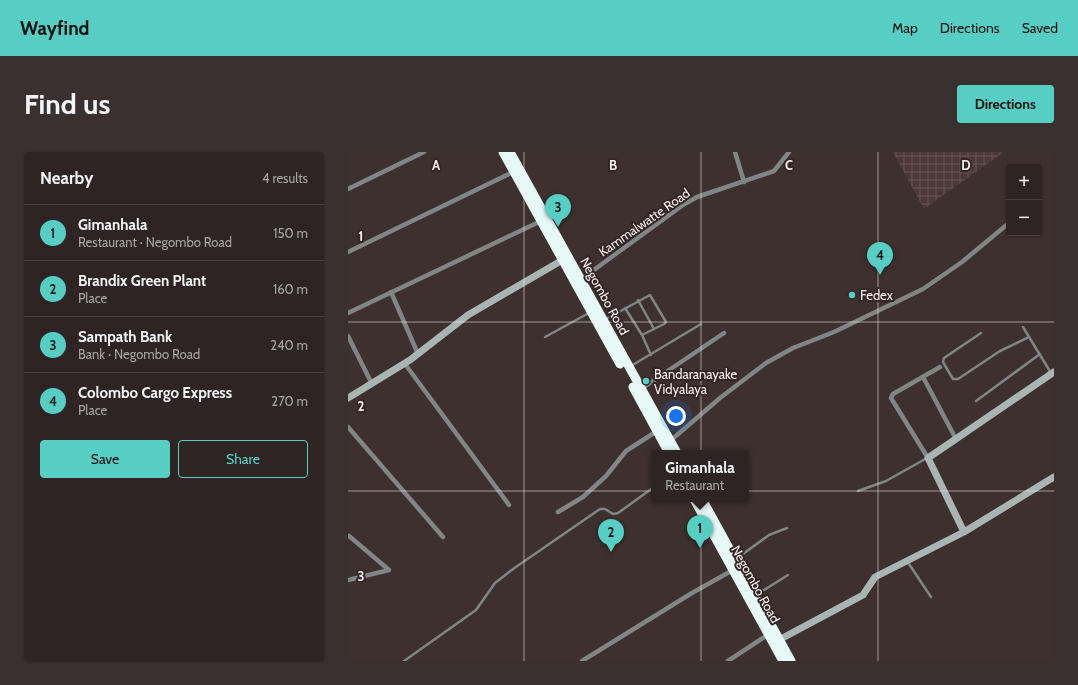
<!DOCTYPE html>
<meta charset="utf-8">
<style>
:root{--surface:#2e2423;--page:#3a3030;--text:#f1f3f6;--muted:#a7a4a6;--line:#494141;--accent:#56cec3}
body{margin:0;font-family:Cabin,sans-serif;background:var(--page);color:var(--text)}
.controls{position:absolute;right:12px;top:12px;display:grid;overflow:hidden;border-radius:4px;box-shadow:0 1px 3px #0004}
.controls button{width:36px;height:36px;display:grid;place-items:center;padding:0;border:0;border-bottom:1px solid var(--line);background:var(--surface);color:var(--text);font:20px sans-serif}
.you{position:absolute;left:328px;top:264px;width:14px;height:14px;margin:-10px;border:3px solid #fff;border-radius:50%;background:#1a73e8;box-shadow:0 0 0 6px #1a73e833}
.badge{display:grid;place-items:center;width:26px;height:26px;border-radius:50%;background:var(--accent);color:#111;font-size:13px;font-weight:700}
.pin{position:absolute;translate:-50% -33px;filter:drop-shadow(0 1px 2px #0008)}
.pin::after{content:'';position:absolute;top:21px;width:14px;height:12px;background:inherit;clip-path:polygon(0 0,100% 0,50% 100%)}
.popup{position:absolute;left:303px;top:298px;width:98px;height:52px;box-sizing:border-box;display:grid;place-content:center;border-radius:4px;background:var(--surface);filter:drop-shadow(0 1px 3px #0005);font-size:13px;white-space:nowrap;color:var(--muted)}
.popup b{font-size:15px;color:var(--text)}
.popup::after{content:'';position:absolute;left:50%;top:100%;margin-left:-8px;border:8px solid transparent;border-top-color:var(--surface)}
.list{margin:0;padding:0;list-style:none}
h2{display:flex;justify-content:space-between;align-items:center;height:52px;margin:0;padding:0 16px;font-size:17px}
h2 small{font-size:13px;font-weight:400;color:var(--muted)}
.list li{display:grid;grid-template-columns:26px 1fr auto;gap:12px;align-items:center;box-sizing:border-box;height:56px;padding:0 16px;border-top:1px solid var(--line)}
.list b{display:block;font-size:15px;white-space:nowrap}
.list p{margin:0;font-size:13px;white-space:nowrap;color:var(--muted)}
.list em{font-size:13px;font-style:normal;color:var(--muted)}
.actions{display:flex;gap:8px;padding:12px 16px}
.actions a{flex:1;padding:9px 0;border:1px solid var(--accent);border-radius:4px;text-align:center;font-size:14px;color:var(--accent)}
.actions .main{background:var(--accent);color:#111}
.map{position:relative;flex:none;width:706px;height:509px;overflow:hidden;border-radius:4px}
header{display:flex;align-items:center;gap:24px;box-sizing:border-box;height:56px;padding:0 20px;background:var(--accent);color:#111}
header strong{font-size:19px}
nav{display:flex;gap:22px;margin-inline-start:auto;font-size:14px}
.intro{display:flex;align-items:center;justify-content:space-between;box-sizing:border-box;height:96px;padding:0 24px}
h1{margin:0;font-size:28px}
.button{padding:10px 18px;border-radius:4px;background:var(--accent);color:#111;font-size:14px;font-weight:700}
main{display:flex;gap:24px;padding:0 24px}
aside{flex:1;background:var(--surface);border-radius:4px;box-shadow:0 1px 3px #0004}
.map>svg:first-child{display:block}
.industrial{fill:url(#industrial-grid)}
.lines{fill:none;stroke-linecap:round;stroke-linejoin:round}
.lane{stroke:#7f8685;stroke-width:2.5}
.street{stroke:#7f8685;stroke-width:4.5}
.secondary{stroke:#a9b5b3;stroke-width:7}
.highway{stroke:#e7f9f7;stroke-width:9}
.grid{fill:none;stroke:#f9f0ef;stroke-width:1;stroke-opacity:0.55}
.poi-dot{fill:#56cec3;stroke:#332626;stroke-width:1.5}
.labels{text-anchor:middle;stroke-width:4;stroke-linejoin:round;paint-order:stroke}
.street-label{font-size:13px;fill:#f9f0ef;stroke:#332626}
.poi-label{font-size:13px;fill:#f9f0ef;stroke:#332626;text-anchor:start}
.grid-label{font-size:13px;text-anchor:middle;font-weight:bold;fill:#f9f0ef;stroke:#332626;stroke-width:4;stroke-linejoin:round;paint-order:stroke}
</style>
<header>
<strong>Wayfind</strong>
<nav><a>Map</a><a>Directions</a><a>Saved</a></nav>
</header>
<div class="intro"><h1>Find us</h1><a class="button">Directions</a></div>
<main>
<aside>
<h2>Nearby<small>4 results</small></h2>
<ul class="list">
<li><span class="badge">1</span><div><b>Gimanhala</b><p>Restaurant · Negombo Road</p></div><em>150 m</em></li>
<li><span class="badge">2</span><div><b>Brandix Green Plant</b><p>Place</p></div><em>160 m</em></li>
<li><span class="badge">3</span><div><b>Sampath Bank</b><p>Bank · Negombo Road</p></div><em>240 m</em></li>
<li><span class="badge">4</span><div><b>Colombo Cargo Express</b><p>Place</p></div><em>270 m</em></li>
</ul>
<div class="actions"><a class="main">Save</a><a>Share</a></div>
</aside>
<div class="map">
<svg width="706" height="509" viewBox="0 0 706 509">
<defs>
<pattern id="industrial-grid" width="8" height="8" patternUnits="userSpaceOnUse"><rect width="8" height="8" fill="#4d3938"/><path d="M0 4h8M4 0v8" fill="none" stroke="#675655"/></pattern>
</defs>
<rect width="100%" height="100%" fill="#3d302f"/>
<path class="industrial" d="M 545,0 L 656,0 L 576,57 Z"/>
<g class="lines">
<path class="lane" d="M 290,148 L 306,177
M 277,156 L 294,183 L 303,203
M 258,167 L 302,143 L 318,170 L 316,172 L 294,183
M 675,175 L 703,221
M 633,181 L 596,206 L 595,210 L 605,227 L 610,227 L 652,199 L 681,185
M 197,185 L 241,161
M 283,214 L 353,172
M 628,249 L 692,202
M 510,339 L 538,329 L 579,306
M 388,407 L 421,383 L 439,376
M 559,409 L 583,445
M 408,443 L 440,423
M 56,509 L 128,458 L 147,431 L 165,417 L 252,357 L 257,357 L 265,362 L 270,361 L 306,335"/>
<path class="street" d="M 387,0 L 396,30
M 0,37 L 76,0
M 0,100 L 165,20
M 232,128 L 335,53 L 349,45 L 426,19 L 441,0
M 43,140 L 70,202
M 0,161 L 193,69
M 0,184 L 24,232
M 57,212 L 161,353
M 575,225 L 608,287
M 293,237 L 376,181
M 0,275 L 95,385
M 322,289 L 372,246 L 418,211 L 445,196 L 486,180 L 575,137 L 614,110 L 661,71
M 580,306 L 543,246 L 545,242 L 592,215
M 210,360 L 235,345 L 258,324 L 278,299 L 309,279
M 0,428 L 41,418 L 1,384
M 234,509 L 344,441 L 385,418
M 380,509 L 421,482"/>
<path class="secondary" d="M 0,246 L 62,208 L 120,163 L 218,106
M 616,380 L 706,325
M 427,490 L 515,443 L 527,425 L 616,380 L 580,306 L 706,220"/>
<path class="highway" d="M 155,0 L 272,212
M 162,0 L 329,301
M 285,235 L 321,301
M 346,347 L 435,509
M 354,347 L 443,509"/>
</g>
<path class="grid" d="M 176,0 L 176,509M 353,0 L 353,509M 530,0 L 530,509M 0,170 L 706,170M 0,339 L 706,339"/>
<g class="poi-dot">
<circle cx="504" cy="143" r="4"/>
<circle cx="298" cy="229" r="4"/>
</g>
<g class="labels">
<g class="street-label">
<text transform="translate(296 70) rotate(-35)" y="5">Kammalwatte Road</text>
<text transform="translate(257 144) rotate(61)" y="5">Negombo Road</text>
<text transform="translate(408 432) rotate(61)" y="5">Negombo Road</text>
</g>
<g class="poi-label">
<text x="512" y="148">Fedex</text>
<text x="306" y="227">Bandaranayake<tspan x="306" dy="15">Vidyalaya</tspan></text>
</g>
</g>
<g class="grid-label">
<text x="88" y="18">A</text>
<text x="265" y="18">B</text>
<text x="441" y="18">C</text>
<text x="618" y="18">D</text>
<text x="13" y="89">1</text>
<text x="13" y="259">2</text>
<text x="13" y="429">3</text>
</g>
</svg>
<div class="controls">
<button>+</button>
<button>−</button>
</div>
<div class="you"></div>
<div class="pin badge" style="left:352px;top:396px">1</div>
<div class="popup"><b>Gimanhala</b>Restaurant</div>
<div class="pin badge" style="left:263px;top:400px">2</div>
<div class="pin badge" style="left:210px;top:75px">3</div>
<div class="pin badge" style="left:532px;top:123px">4</div>
</div>
</main>
